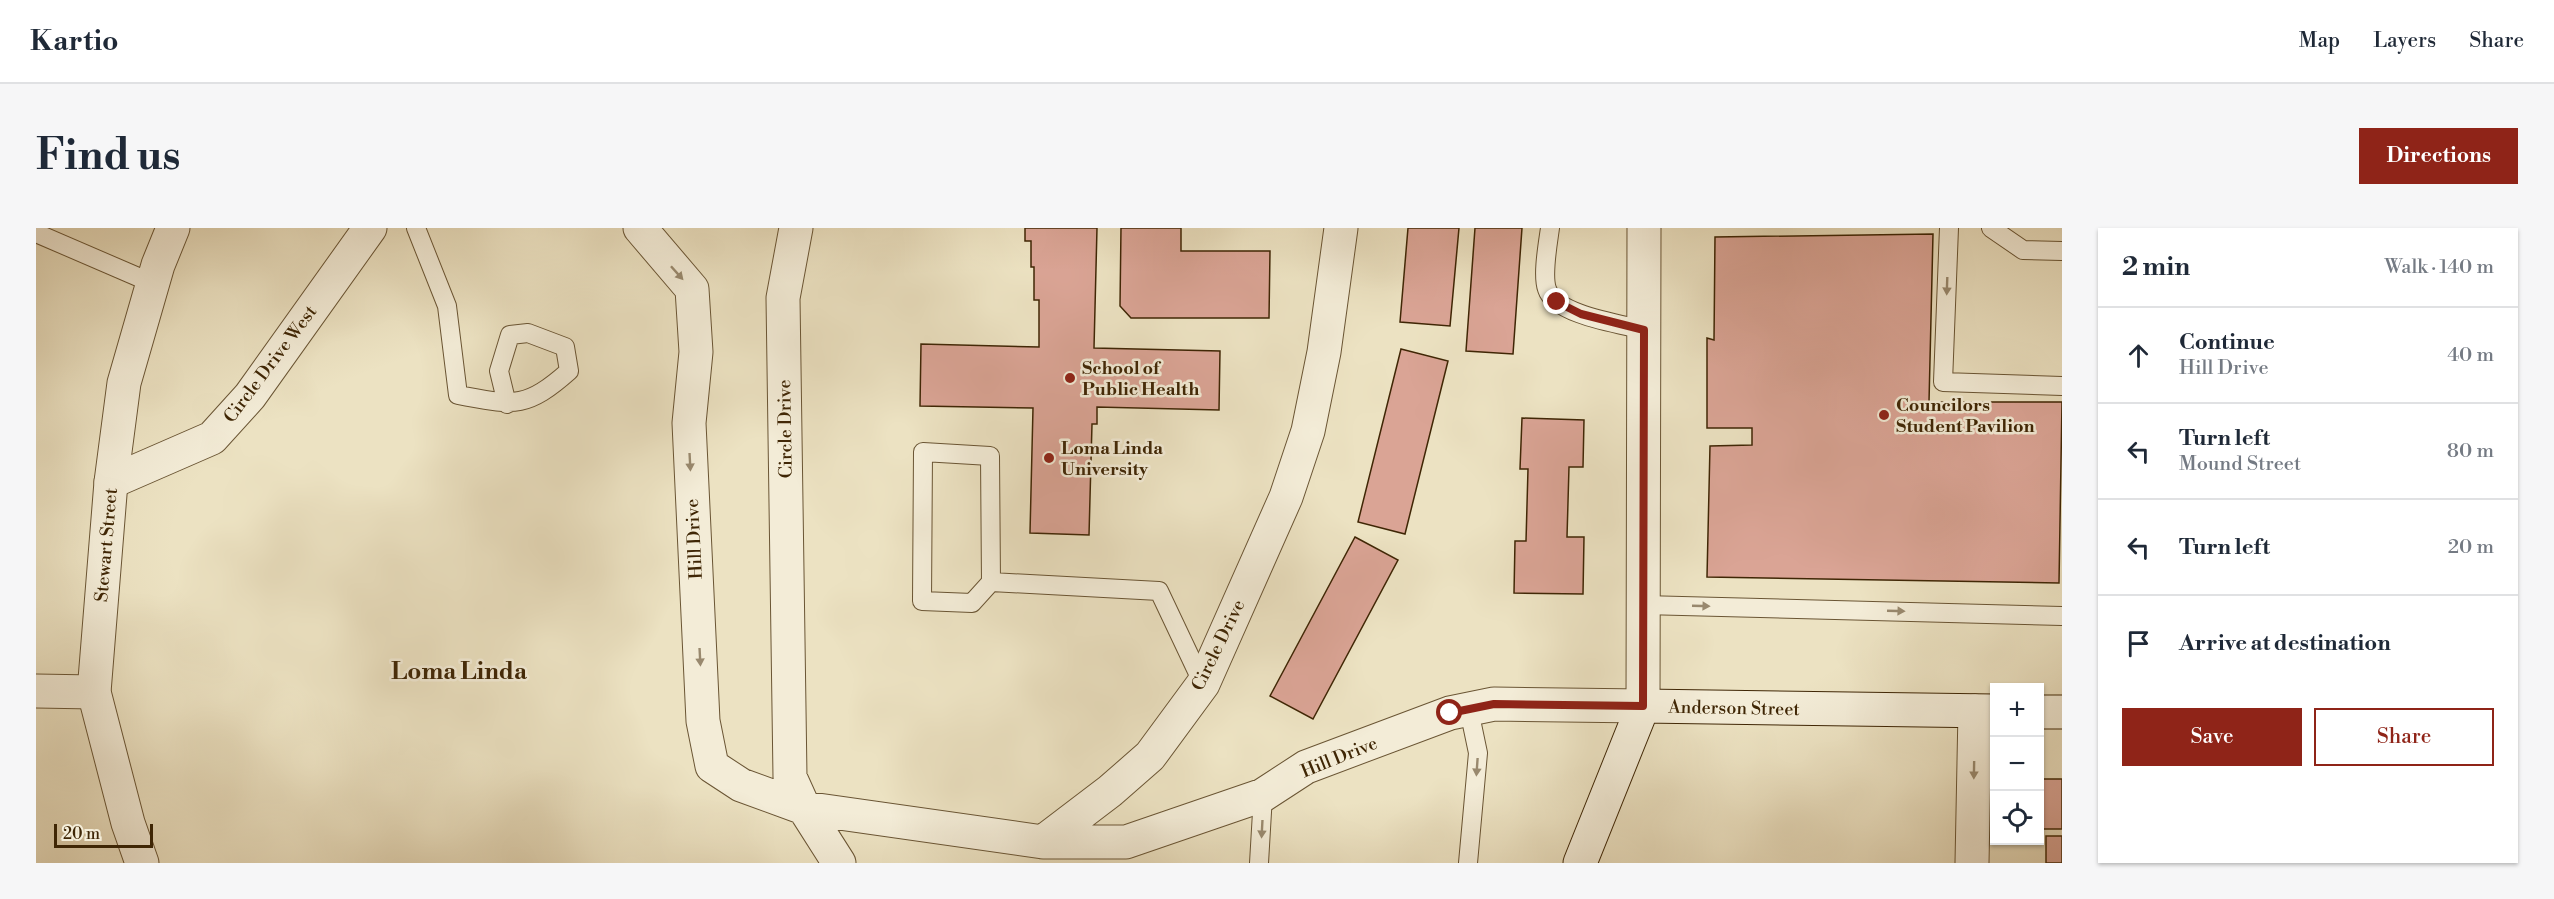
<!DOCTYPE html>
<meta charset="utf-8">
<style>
:root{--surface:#fff;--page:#f6f6f7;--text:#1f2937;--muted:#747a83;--line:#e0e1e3;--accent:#8f2418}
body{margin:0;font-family:"Libre Bodoni",serif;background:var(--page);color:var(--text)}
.controls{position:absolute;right:18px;bottom:18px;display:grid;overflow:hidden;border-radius:0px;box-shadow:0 2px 4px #0004}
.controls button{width:54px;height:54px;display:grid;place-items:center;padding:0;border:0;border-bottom:2px solid var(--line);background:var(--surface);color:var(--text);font:30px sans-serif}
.scale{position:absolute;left:18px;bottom:15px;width:99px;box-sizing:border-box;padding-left:6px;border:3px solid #3f2605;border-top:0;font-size:16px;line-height:21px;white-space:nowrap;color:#3f2605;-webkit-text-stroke:4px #f3ecd7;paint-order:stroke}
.stop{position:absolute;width:18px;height:18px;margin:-14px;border:4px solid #8f2418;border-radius:50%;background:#fff}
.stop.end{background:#8f2418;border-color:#fff;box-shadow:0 2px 6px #0008}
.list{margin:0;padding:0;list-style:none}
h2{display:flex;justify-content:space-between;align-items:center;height:78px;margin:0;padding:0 24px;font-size:26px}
h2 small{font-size:20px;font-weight:400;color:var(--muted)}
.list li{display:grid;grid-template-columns:39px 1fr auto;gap:18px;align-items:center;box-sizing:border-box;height:96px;padding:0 24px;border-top:2px solid var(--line)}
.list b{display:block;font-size:22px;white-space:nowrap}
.list p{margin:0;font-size:20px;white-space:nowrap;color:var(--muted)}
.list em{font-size:20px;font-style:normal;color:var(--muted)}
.actions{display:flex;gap:12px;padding:18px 24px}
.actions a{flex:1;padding:14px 0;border:2px solid var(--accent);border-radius:0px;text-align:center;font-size:21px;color:var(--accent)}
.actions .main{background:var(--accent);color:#fff}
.icon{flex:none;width:33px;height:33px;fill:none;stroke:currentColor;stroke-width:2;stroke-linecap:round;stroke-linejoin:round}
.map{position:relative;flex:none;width:2026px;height:635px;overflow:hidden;border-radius:0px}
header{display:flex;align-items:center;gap:36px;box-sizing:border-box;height:84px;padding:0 30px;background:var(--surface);border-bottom:2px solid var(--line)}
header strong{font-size:28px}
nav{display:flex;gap:33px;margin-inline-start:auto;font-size:21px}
.intro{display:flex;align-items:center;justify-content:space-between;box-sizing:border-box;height:144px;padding:0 36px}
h1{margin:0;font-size:42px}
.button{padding:15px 27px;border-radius:0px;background:var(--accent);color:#fff;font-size:21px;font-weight:700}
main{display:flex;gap:36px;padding:0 36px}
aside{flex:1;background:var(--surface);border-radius:0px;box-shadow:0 2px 4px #0004}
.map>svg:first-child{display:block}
.building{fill:#daa495;stroke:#3f2605;stroke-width:1.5}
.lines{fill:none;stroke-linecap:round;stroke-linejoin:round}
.service-casing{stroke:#6a5534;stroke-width:20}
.minor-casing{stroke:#6a5534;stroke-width:35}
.tertiary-casing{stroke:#6a5534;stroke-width:35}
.secondary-casing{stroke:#3f2605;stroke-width:35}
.service{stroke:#f3ecd7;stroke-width:18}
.minor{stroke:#f3ecd7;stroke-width:33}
.tertiary{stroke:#f3ecd7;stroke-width:33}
.secondary{stroke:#f3ecd7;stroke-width:33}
.oneway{fill:#99896e}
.route{stroke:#8f2418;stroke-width:8}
.poi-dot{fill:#8f2418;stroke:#f3ecd7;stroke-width:2}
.labels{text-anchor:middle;stroke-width:5;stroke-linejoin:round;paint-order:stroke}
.street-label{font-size:18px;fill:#3f2605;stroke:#f3ecd7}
.poi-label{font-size:18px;font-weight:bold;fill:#3f2605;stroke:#f3ecd7;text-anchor:start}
.district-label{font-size:24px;font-weight:bold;fill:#3f2605;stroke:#f3ecd7}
</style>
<header>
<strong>Kartio</strong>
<nav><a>Map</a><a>Layers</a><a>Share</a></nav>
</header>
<div class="intro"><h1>Find us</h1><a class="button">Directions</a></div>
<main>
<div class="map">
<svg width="2026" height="635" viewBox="0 0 2026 635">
<rect width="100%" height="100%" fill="#ece2c2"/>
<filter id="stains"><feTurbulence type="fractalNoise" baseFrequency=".00333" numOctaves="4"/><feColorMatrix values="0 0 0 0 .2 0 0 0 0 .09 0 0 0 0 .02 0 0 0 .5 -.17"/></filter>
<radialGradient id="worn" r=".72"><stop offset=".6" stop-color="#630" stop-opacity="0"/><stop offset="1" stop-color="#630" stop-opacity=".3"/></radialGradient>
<path class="building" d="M 989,0 L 1061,0 L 1058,120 L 1184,123 L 1183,182 L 1061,179 L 1061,196 L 1056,196 L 1053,307 L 994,305 L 997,180 L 884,178 L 885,116 L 1003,119 L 1003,72 L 998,72 L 998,39 L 995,39 L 995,13 L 989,13 Z
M 1085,0 L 1145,0 L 1145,23 L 1234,23 L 1233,90 L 1095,90 L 1084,78 Z
M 1372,0 L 1423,0 L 1414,98 L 1364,94 Z
M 1439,0 L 1486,0 L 1477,126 L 1430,123 Z
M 1897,6 L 1893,174 L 2026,174 L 2023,355 L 1671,349 L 1674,218 L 1716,217 L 1716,200 L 1671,200 L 1671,110 L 1678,112 L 1679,9 Z
M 1365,121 L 1412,133 L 1369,306 L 1322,294 Z
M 1486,190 L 1548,192 L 1547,239 L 1533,239 L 1531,309 L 1548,309 L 1547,366 L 1478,365 L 1479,313 L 1490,313 L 1492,241 L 1484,241 Z
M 1319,309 L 1362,332 L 1277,491 L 1234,468 Z
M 2006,551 L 2026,551 L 2026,601 L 2004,601 Z
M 2010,608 L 2026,608 L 2026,635 L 2010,635 Z"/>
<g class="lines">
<g class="service-casing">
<path id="service" d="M 380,0 L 411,78 L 422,167 C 477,177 489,182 533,143 L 529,119 L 492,105 L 474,107 L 463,143 L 471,176
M 1514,0 C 1512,15 1506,47 1511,61 C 1519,87 1585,96 1608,102
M 1913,0 L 1907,154 L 2026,158
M 1955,0 L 1987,22 L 2026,23
M 0,5 L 116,55
M 955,354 L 954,228 L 887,224 L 886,373 L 936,375 L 955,354 L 1123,363 L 1167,456
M 1607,377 L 2026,388
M 1223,635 L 1227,567
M 1432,635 L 1442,525 L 1433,482"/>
</g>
<g class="minor-casing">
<path id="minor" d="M 604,0 L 656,61 L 660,124 L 653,195 L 667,493 L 676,538 L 705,557 L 768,580 L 1007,614 L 1074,563 L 1114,528 L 1167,456 L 1250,269 L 1272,203 L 1288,124 L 1305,0
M 760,0 L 747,70 L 754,549 L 768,580 L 803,635
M 75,254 L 176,210 L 214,168 L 334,0
M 0,463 L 58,464
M 1007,614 L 1090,614 L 1227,567 L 1270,539 L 1414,485 L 1458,476 L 1607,478
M 1936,635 L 1939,483"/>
</g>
<g class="tertiary-casing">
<path id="tertiary" d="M 1607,478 L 1608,0
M 106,635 L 92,595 L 58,464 L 75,254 L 88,155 L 122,37 L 137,0"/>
</g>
<g class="secondary-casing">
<path id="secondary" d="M 2004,484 L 2026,484
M 1544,635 L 1607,478 L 1958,483"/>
</g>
<use href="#service" class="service"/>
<use href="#minor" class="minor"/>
<use href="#tertiary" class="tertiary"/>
<use href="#secondary" class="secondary"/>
</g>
<defs><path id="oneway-solid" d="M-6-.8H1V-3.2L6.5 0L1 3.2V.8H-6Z" transform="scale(1.5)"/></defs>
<g class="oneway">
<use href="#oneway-solid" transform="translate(641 45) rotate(48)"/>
<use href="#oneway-solid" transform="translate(1911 58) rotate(92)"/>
<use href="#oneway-solid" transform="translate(654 234) rotate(87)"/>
<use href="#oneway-solid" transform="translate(1665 378) rotate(2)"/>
<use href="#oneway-solid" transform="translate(1860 383) rotate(2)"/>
<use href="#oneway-solid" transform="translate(664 429) rotate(87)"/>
<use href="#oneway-solid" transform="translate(1441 539) rotate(94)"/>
<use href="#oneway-solid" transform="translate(1938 542) rotate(91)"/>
<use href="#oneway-solid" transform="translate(1226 601) rotate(93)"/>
</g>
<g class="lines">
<path class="route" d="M 1414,485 L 1458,476 L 1607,478 L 1608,102 L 1545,86 L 1521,74"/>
</g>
<g class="poi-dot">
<circle cx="1034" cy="150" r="6"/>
<circle cx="1848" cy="187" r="6"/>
<circle cx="1013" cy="230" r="6"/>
</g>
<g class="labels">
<g class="street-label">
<text transform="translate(234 136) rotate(-53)" y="6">Circle Drive West</text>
<text transform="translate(749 201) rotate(-91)" y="6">Circle Drive</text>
<text transform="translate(658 311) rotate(-93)" y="6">Hill Drive</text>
<text transform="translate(70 317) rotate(-85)" y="6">Stewart Street</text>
<text transform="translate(1182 417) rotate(-64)" y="6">Circle Drive</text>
<text transform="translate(1698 480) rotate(1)" y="6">Anderson Street</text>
<text transform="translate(1303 529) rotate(-22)" y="6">Hill Drive</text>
</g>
<g class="poi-label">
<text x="1046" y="146">School of<tspan x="1046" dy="21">Public Health</tspan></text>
<text x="1860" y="183">Councilors<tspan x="1860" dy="21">Student Pavilion</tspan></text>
<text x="1025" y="226">Loma Linda<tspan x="1025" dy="21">University</tspan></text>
</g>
<g class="district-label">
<text x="423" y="451">Loma Linda</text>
</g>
</g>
<rect width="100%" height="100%" filter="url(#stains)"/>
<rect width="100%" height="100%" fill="url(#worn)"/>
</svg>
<div class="controls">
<button>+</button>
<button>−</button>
<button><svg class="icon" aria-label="locate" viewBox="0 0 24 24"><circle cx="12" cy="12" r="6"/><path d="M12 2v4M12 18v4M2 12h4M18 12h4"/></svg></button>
</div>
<div class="scale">20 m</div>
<div class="stop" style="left:1414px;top:485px"></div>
<div class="stop end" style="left:1521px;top:74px"></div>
</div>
<aside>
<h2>2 min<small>Walk · 140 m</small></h2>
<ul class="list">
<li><svg class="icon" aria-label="ahead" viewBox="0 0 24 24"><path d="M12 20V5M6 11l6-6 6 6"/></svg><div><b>Continue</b><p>Hill Drive</p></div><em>40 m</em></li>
<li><svg class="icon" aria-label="left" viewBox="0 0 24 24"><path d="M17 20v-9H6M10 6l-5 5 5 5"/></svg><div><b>Turn left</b><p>Mound Street</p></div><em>80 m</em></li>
<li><svg class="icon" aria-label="left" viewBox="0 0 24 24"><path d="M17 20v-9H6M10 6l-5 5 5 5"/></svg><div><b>Turn left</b></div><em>20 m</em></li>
<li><svg class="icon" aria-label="arrive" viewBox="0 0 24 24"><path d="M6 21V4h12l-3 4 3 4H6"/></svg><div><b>Arrive at destination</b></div></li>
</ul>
<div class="actions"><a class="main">Save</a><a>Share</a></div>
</aside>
</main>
